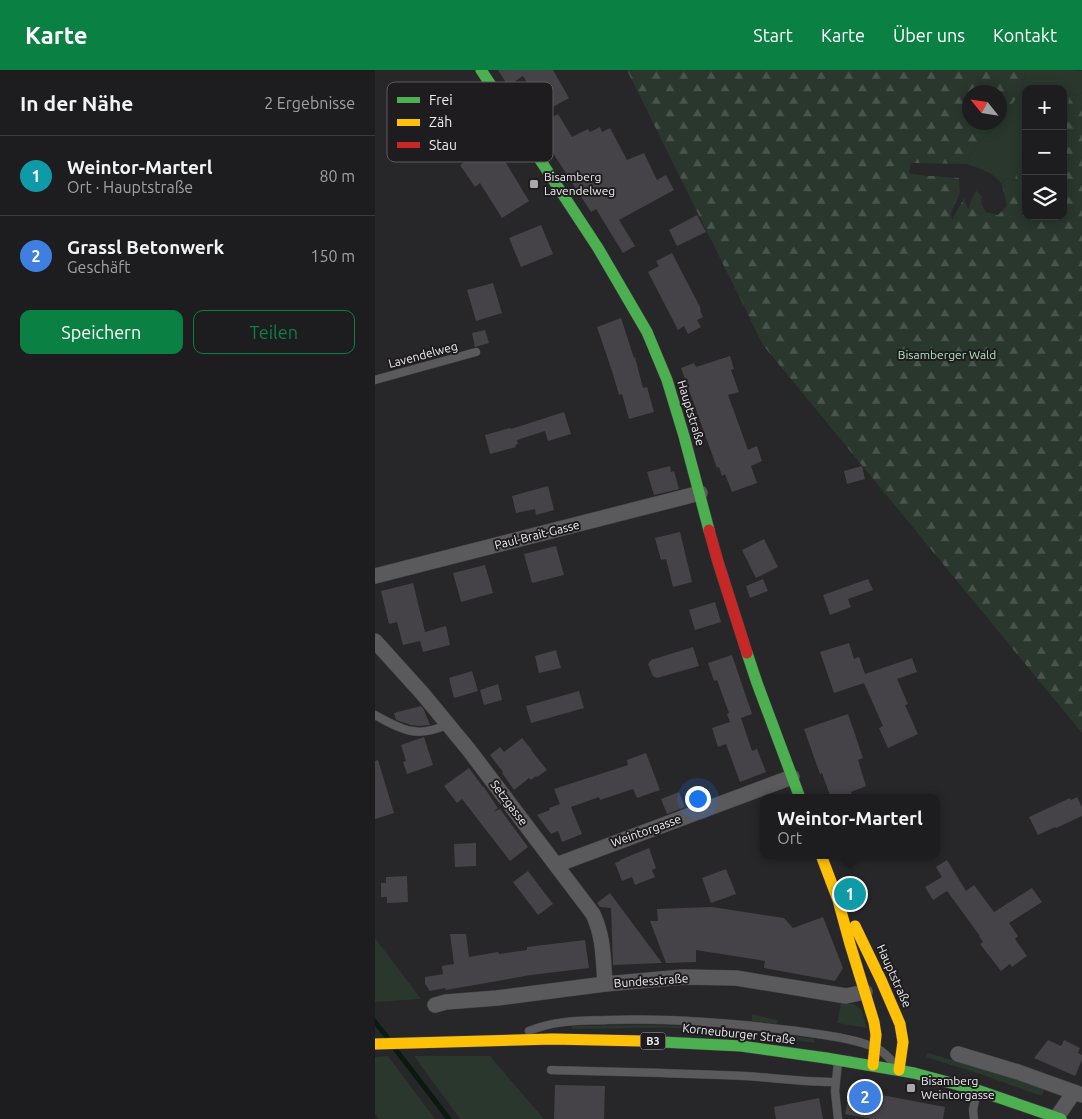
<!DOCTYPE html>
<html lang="de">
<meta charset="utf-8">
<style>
:root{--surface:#1d1c1e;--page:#252527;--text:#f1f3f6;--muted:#a0a1a4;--line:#3b3a3c;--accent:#0b8043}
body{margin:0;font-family:Ubuntu,sans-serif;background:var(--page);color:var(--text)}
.controls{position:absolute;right:15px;top:15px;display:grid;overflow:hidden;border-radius:10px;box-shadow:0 2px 12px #0003}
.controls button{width:45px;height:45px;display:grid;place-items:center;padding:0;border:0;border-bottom:1px solid var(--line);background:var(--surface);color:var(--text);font:25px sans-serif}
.compass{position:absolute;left:587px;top:15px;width:45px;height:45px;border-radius:50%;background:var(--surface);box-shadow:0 2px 12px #0003;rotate:300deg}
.you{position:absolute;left:322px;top:728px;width:18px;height:18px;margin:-12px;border:4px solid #fff;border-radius:50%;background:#1a73e8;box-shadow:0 0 0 8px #1a73e833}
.badge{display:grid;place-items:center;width:32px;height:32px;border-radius:50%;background:var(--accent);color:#fff;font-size:16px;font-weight:700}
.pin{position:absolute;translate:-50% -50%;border:2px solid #fff;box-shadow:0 1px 5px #0006}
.popup{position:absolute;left:385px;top:724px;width:180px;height:65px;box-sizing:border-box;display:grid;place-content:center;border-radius:10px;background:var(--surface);filter:drop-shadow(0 1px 4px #0005);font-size:16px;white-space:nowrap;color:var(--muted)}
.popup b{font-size:19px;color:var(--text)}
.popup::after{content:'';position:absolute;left:50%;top:100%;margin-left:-10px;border:10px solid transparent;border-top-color:var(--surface)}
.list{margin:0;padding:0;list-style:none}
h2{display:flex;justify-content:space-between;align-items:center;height:65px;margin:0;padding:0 20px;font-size:21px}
h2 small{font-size:16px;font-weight:400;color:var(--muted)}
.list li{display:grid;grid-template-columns:32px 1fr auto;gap:15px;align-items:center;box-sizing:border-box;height:80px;padding:0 20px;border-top:1px solid var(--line)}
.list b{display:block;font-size:19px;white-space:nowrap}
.list p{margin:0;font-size:16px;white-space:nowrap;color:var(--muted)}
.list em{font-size:16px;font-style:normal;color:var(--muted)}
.actions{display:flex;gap:10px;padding:15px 20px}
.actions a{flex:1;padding:11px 0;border:1px solid var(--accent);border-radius:10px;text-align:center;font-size:18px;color:var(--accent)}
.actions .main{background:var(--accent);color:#fff}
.icon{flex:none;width:28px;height:28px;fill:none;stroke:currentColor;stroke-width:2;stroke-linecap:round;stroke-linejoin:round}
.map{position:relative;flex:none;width:707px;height:1049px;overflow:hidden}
header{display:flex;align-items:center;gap:30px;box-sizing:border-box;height:70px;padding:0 25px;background:var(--accent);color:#fff}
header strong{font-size:24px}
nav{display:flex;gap:28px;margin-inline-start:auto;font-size:18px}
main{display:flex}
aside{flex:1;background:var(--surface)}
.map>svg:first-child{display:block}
.green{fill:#29372d}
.forest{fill:url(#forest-firs)}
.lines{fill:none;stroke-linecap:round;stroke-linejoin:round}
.stream{stroke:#071c0f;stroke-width:5}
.building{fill:#464348}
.lane-casing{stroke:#444345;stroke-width:9}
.street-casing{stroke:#444345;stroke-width:16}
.fast-casing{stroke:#444345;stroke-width:12}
.slow-casing{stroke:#444345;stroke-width:12}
.jam-casing{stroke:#444345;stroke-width:12}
.lane{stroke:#5a595b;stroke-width:8}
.street{stroke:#5a595b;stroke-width:15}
.fast{stroke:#4caf50;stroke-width:11}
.slow{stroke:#ffc107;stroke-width:11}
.jam{stroke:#c62828;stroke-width:11}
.poi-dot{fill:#a8a7a9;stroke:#1e1c1f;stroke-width:2}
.labels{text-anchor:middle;stroke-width:4;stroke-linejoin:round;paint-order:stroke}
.shield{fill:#1e1c1f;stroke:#afaeb0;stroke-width:1}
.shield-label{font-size:11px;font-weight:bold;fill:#edecee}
.poi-label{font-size:12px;fill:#edecee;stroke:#1e1c1f;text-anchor:start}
.street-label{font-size:12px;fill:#edecee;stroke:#1e1c1f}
.park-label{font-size:12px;fill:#b1e4bf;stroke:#1e1c1f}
.key{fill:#1e1c1f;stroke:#5c5a5d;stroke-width:1}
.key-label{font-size:14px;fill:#edecee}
</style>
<header>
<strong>Karte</strong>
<nav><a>Start</a><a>Karte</a><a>Über uns</a><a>Kontakt</a></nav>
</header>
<main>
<aside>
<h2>In der Nähe<small>2 Ergebnisse</small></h2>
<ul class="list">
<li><span class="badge" style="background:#0f9aa8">1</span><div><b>Weintor-Marterl</b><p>Ort · Hauptstraße</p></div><em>80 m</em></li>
<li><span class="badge" style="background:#3f7fe0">2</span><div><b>Grassl Betonwerk</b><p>Geschäft</p></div><em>150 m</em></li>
</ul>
<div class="actions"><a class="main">Speichern</a><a>Teilen</a></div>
</aside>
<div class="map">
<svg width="707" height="1049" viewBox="0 0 707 1049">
<defs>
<pattern id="forest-firs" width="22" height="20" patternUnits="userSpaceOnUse" patternTransform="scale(1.25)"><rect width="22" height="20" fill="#29372d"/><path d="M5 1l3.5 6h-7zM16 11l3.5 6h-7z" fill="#48544c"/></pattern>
</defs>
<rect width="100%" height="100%" fill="#272628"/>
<path class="green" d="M 651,0 L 701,0 L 707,1 L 707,22 L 703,26 L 694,24 L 692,51 L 688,53 L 688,19 L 651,19 L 651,78 L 642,99 L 640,110 L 631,108 L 627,115 C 619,102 605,99 591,94 L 600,77 L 622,53 L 624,52 L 625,50 L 647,21 L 650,2 Z
M 0,868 L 46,929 L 0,932 Z
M 466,933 L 478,934 L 486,939 L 492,958 L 462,953 Z
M 377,944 L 402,950 L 403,952 L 401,954 L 377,951 Z
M 262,955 C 322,955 381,960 439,969 L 439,973 C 393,966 348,961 302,958 C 267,957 233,959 198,959 L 196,958 L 198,956 Z
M 553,983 L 621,1003 L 662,1016 L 668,1020 L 669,1022 L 667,1025 L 663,1025 L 608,1005 L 557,989 L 552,987 L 551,985 Z
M 13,986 L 60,1049 L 4,1049 L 0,1044 L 0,987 Z
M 39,986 L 115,986 L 169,1049 L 85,1049 Z"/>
<path class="forest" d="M 252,0 L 651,0 L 650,2 L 647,21 L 625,50 L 624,22 L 594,22 L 594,52 L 622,53 L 600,77 L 591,94 L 536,93 L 534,103 L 551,106 L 561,106 L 584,108 L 585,122 L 576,143 L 577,150 L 589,128 L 593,140 L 597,128 L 601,121 L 607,126 L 606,133 L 611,142 L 623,145 L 632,136 L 627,115 L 631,108 L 640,110 L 642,99 L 651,78 L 651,146 L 688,146 L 688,53 L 692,51 L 694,24 L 703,26 L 707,22 L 707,663 L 388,275 Z"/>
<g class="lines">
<path class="stream" d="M 0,952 L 12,967
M 21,980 L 74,1049"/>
</g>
<path class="building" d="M 123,0 L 178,0 L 194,28 L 169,42 L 148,6 L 133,16 Z
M 81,13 L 95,38 L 76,51 L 72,44 L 67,47 L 62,39 L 56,42 L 48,28 Z
M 183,44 L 197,67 L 213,59 L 215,62 L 225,57 L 227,62 L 235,58 L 252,90 L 269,83 L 282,110 L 291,105 L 299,120 L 244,150 L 260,176 L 248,183 L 221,139 L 216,142 L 161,57 Z
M 119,73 L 154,131 L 127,148 L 105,113 L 100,117 L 85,95 Z
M 322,145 L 331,162 L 302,176 L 294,160 Z
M 166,155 L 178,184 L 146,197 L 134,168 Z
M 297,183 L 326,239 L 325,240 L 328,247 L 322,250 L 326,257 L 313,264 L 309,256 L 303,260 L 273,202 L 284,196 L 281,191 Z
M 118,213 L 127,243 L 101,251 L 92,220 Z
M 246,248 L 259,288 L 260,287 L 268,318 L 272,317 L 279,342 L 254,349 L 247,324 L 244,325 L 238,304 L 222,257 Z
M 110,260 L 114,273 L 100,277 L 97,263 Z
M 355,286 L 359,299 L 356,300 L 364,322 L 353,325 L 373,380 L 382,376 L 387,391 L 376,396 L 382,413 L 357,422 L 350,404 L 347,406 L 344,397 L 342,398 L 306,298 L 319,293 L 321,297 Z
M 189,342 L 196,364 L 173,371 L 170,361 L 142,370 L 143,374 L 140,375 L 141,377 L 115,384 L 110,365 L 135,358 L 136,359 Z
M 295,396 L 296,402 L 299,401 L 304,419 L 279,425 L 272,402 Z
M 487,396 L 490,409 L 472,414 L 469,401 Z
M 173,416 L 179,440 L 161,445 L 160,439 L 141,443 L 137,426 Z
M 305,462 L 317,512 L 298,517 L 291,489 L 286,490 L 280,468 Z
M 389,469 L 403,497 L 381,508 L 367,480 Z
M 181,476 L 189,505 L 157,513 L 149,484 Z
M 110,495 L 118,523 L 86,532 L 78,503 Z
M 388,509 L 393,521 L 375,528 L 371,516 Z
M 493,509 L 498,520 L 473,529 L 476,537 L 455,545 L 448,525 Z
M 38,513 L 50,562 L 71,556 L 75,575 L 48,582 L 45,571 L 28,575 L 22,552 L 14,554 L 6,521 Z
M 340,532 L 346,552 L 320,560 L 314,540 Z
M 474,573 L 479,589 L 484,587 L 490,604 L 537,588 L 542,602 L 522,609 L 533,634 L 530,635 L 543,664 L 513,678 L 504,658 L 508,656 L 489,613 L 459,623 L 445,582 Z
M 318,577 L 324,596 L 282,608 L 278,606 L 273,594 L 276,590 Z
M 181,580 L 186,598 L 164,603 L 160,586 Z
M 357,585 L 377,644 L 366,648 L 377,681 L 382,679 L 391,702 L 365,712 L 351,674 L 343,677 L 337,658 L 355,652 L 352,644 L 354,643 L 342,610 L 339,611 L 333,593 Z
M 97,601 L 103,621 L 79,628 L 74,608 Z
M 123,614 L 127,630 L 109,635 L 105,620 Z
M 204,621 L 209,638 L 156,653 L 151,636 Z
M 46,636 L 49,640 L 55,655 L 44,656 L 36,655 L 21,650 L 19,643 Z
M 473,644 L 488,688 L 483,690 L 491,716 L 476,722 L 479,728 L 456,728 L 447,703 L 445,704 L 429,659 Z
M 49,667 L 58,695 L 32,704 L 28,692 L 31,691 L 26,675 Z
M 147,668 L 157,680 L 156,680 L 172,700 L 162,707 L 161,706 L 156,710 L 154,708 L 139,720 L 127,703 L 128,702 L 115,685 L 125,677 L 129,682 Z
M 271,683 L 285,720 L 262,728 L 258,719 L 225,730 L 224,727 L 196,737 L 207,764 L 187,772 L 183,761 L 176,764 L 162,745 L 175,740 L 174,738 L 185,734 L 179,719 L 253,695 L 252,690 Z
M 3,690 L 19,743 L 0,749 L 0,691 Z
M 94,698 L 108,717 L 109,717 L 123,738 L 118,742 L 125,739 L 153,777 L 135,791 L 87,729 L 82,733 L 69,716 Z
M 304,722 L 310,737 L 292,744 L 286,729 Z
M 702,727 L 707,737 L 707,746 L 681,758 L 680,757 L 663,765 L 654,747 L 695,728 L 696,730 Z
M 101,773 L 101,796 L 80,797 L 79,774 Z
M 274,778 L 281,798 L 277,800 L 280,807 L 260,815 L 257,807 L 247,811 L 240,793 L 245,791 L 245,790 Z
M 572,790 L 591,821 L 599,815 L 619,842 L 657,818 L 667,832 L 634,853 L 643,866 L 640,869 L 652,886 L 637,897 L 635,894 L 626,901 L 605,874 L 608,872 L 604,866 L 605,866 L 572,821 L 558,830 L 550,817 L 567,807 L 561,797 Z
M 351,799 L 361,824 L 336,833 L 327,808 Z
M 153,801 L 178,834 L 163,845 L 138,812 Z
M 32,806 L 33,832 L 12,833 L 12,827 L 6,827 L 6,813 L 11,813 L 11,807 Z
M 235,823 L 258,854 L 287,893 L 238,895 L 236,838 L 225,837 L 222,833 Z
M 337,837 L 409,848 L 418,858 L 448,847 L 468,898 L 460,911 L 389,898 L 390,891 L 321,880 L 321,892 L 291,893 L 275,851 L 283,851 L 282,839 Z
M 75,864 L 91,864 L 94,887 L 123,882 L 124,884 L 152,880 L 152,877 L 210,870 L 214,898 L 156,905 L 71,920 L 70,918 L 55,921 L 50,914 L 50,907 L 68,904 L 67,896 L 79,894 Z
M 673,970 L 686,976 L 689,970 L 705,978 L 703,983 L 707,985 L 707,990 L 700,1006 L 659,988 Z
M 180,1015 L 230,1016 L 229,1049 L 179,1049 Z
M 475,1019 L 570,1037 L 568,1049 L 497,1049 L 470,1044 Z
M 444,1028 L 448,1049 L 401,1049 L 399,1037 Z"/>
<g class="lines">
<g class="lane-casing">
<path id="lane" d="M 0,310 L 101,282
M 0,645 C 27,660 43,669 73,654
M 154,961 C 180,950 205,951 233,950 C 296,948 359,953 422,961 C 447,965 479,968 501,978 C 508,981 513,987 518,992
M 176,1000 C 241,1002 305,1003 370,1006 C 400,1008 430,1012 461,1012
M 463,1049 L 460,1021 L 463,992
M 599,1049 L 598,1040 L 602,1021"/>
</g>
<g class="street-casing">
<path id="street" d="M 0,506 L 325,423
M 0,571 L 47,623 L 94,680 L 218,844 C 229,868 228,888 230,914
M 181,795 L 417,707
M 60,935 L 71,932 L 122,928 L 230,914 L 308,907 L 361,908 L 471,926 L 490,922
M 583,984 L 643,1002 L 707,1025
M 682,1047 L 699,1022"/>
</g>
<g class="fast-casing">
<path id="fast" d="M 106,0 L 223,178 L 272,262 L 292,310 L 309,366 L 334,460
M 372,583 L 382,613 L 425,728
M 267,971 L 366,976 L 451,988 L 539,1003 L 602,1020 L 686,1049"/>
</g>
<g class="slow-casing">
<path id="slow" d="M 446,785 L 463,830 L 475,874 L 499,952 L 501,965 L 498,995
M 480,856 L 506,910 L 525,954 L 528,972 L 524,1000
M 0,974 L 178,969 L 267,971"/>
</g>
<g class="jam-casing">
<path id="jam" d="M 334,460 L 343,492 L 372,583"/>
</g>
<use href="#lane" class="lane"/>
<use href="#street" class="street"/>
<use href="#fast" class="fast"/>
<use href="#slow" class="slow"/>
<use href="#jam" class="jam"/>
</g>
<g class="poi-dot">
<rect x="154" y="109" width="10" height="10" rx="2.5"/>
<rect x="531" y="1013" width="10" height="10" rx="2.5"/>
</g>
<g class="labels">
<rect class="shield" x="265.5" y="962.5" width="25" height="17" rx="4"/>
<g class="shield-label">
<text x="278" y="975">B3</text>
</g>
<g class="poi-label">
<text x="169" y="111">Bisamberg<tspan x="169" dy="14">Lavendelweg</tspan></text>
<text x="546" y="1015">Bisamberg<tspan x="546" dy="14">Weintorgasse</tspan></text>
</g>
<g class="street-label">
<text transform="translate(48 285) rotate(-15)" y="4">Lavendelweg</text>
<text transform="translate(316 343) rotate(73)" y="4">Hauptstraße</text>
<text transform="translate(162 465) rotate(-14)" y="4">Paul-Brait-Gasse</text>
<text transform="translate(134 733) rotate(53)" y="4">Setzgasse</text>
<text transform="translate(271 761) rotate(-20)" y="4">Weintorgasse</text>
<text transform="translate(519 906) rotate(66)" y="4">Hauptstraße</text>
<text transform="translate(276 911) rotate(-4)" y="4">Bundesstraße</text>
<text transform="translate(364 964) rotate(6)" y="4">Korneuburger Straße</text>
</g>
<g class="park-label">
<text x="572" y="289">Bisamberger Wald</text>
</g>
</g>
<rect x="12" y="12" width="166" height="80" rx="8" class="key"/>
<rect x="22" y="27" width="23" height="6" fill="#4caf50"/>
<rect x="22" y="49" width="23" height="7" fill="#ffc107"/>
<rect x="22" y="72" width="23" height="6" fill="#c62828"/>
<g class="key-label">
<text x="54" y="35">Frei</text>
<text x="54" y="57">Zäh</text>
<text x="54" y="80">Stau</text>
</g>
</svg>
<div class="controls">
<button>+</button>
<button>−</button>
<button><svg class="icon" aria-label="layers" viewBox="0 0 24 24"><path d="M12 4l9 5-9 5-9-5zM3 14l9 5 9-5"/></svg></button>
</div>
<svg class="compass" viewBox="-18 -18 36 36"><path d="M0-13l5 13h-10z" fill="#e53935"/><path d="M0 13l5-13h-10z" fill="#a0a1a4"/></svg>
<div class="you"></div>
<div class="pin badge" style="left:475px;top:824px;background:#0f9aa8">1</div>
<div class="popup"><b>Weintor-Marterl</b>Ort</div>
<div class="pin badge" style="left:490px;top:1027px;background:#3f7fe0">2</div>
</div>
</main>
